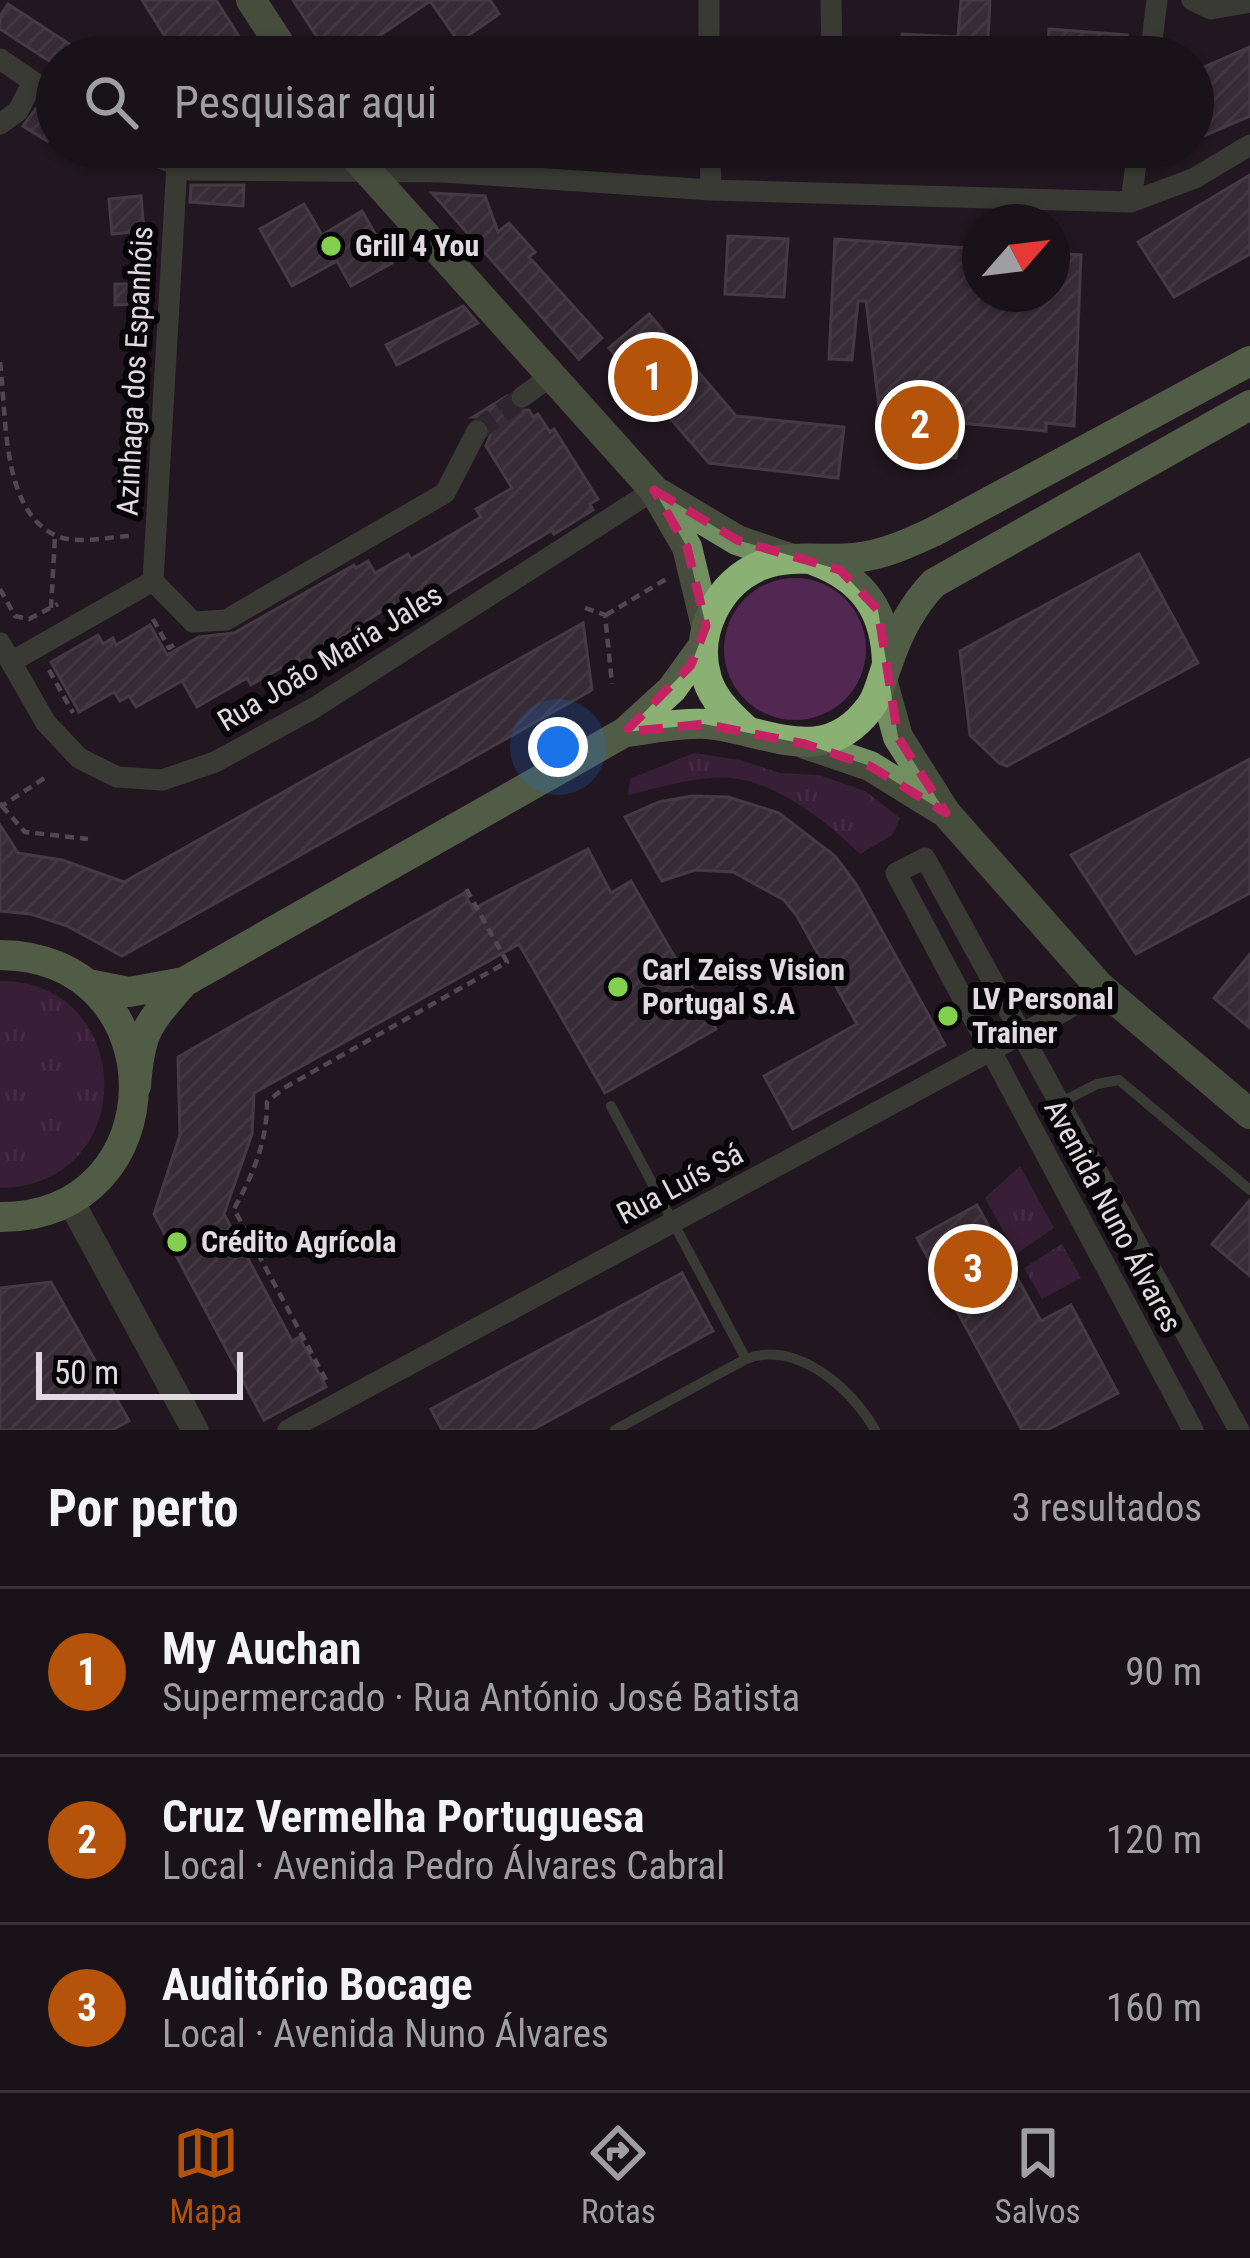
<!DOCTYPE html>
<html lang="pt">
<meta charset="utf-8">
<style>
:root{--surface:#1a1219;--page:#272026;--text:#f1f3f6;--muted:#9f9ea2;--line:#383238;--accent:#b45309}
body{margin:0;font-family:"Roboto Condensed",sans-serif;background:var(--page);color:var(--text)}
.compass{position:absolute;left:962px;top:204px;width:108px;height:108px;border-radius:50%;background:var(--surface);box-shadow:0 3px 9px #0004;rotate:62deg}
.scale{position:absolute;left:36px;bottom:30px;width:207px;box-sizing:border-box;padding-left:12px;border:6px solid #e1dae1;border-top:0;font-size:33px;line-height:42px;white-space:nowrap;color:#e1dae1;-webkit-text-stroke:9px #080508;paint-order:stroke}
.you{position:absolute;left:558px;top:747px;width:42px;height:42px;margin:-30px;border:9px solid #fff;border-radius:50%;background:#1a73e8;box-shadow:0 0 0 18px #1a73e833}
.badge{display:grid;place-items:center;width:78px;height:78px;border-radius:50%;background:var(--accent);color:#fff;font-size:39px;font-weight:700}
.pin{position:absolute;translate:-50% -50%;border:6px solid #fff;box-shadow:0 3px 12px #0006}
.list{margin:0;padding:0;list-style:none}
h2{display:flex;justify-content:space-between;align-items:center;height:156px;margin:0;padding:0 48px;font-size:51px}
h2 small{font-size:39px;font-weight:400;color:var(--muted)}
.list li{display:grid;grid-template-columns:78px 1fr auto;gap:36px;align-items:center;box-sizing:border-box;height:168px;padding:0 48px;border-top:3px solid var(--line)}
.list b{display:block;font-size:45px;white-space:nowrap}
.list p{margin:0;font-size:39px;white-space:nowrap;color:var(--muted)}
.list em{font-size:39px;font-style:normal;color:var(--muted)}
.icon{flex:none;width:66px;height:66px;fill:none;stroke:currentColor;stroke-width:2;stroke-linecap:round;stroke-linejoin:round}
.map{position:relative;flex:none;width:1250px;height:1430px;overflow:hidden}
.search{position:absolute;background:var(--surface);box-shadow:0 3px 9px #0004;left:36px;right:36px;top:36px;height:132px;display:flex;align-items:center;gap:30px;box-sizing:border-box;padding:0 42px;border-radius:66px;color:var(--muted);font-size:45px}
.sheet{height:660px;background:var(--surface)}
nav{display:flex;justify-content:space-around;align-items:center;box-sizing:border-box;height:168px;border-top:3px solid var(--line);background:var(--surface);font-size:33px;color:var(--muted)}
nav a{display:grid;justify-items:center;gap:6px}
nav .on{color:var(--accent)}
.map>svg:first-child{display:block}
.grass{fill:url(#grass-tufts)}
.green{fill:#522751}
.building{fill:url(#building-hatch);stroke:#6f636e;stroke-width:3}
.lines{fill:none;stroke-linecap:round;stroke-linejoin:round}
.minor-tunnel{stroke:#3f353e;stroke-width:21;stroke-dasharray:21 10;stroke-linecap:butt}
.path{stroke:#8a8189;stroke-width:4.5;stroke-dasharray:9 6;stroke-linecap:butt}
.service{stroke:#536549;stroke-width:10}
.minor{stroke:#536549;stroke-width:21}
.tertiary{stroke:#536549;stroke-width:27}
.secondary{stroke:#728f61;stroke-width:30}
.primary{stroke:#8ab074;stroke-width:30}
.marked{fill:none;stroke:#c42262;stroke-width:9;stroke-dasharray:24 15;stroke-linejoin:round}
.poi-dot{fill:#83d04e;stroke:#080508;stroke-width:4.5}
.labels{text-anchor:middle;stroke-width:12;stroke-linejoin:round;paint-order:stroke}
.poi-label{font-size:30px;font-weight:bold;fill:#e1dae1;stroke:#080508;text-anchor:start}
.street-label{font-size:30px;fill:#e1dae1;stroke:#080508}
</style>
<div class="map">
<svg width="1250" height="1430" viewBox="0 0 1250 1430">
<defs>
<pattern id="grass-tufts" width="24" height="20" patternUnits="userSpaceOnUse" patternTransform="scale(3)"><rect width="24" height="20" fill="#522751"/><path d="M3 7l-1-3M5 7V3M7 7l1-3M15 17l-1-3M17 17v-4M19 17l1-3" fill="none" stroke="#6b466a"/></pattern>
<pattern id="building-hatch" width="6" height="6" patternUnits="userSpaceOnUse" patternTransform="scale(3)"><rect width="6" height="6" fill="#50444f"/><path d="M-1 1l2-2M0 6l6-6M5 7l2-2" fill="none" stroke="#695e68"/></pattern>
</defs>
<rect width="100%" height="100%" fill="#221821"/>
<path class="grass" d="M 694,753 L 740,760 L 780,773 L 819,775 L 865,791 L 900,818 L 892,835 L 860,854 C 829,823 777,782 731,778 C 698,775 660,788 628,795 L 630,779 Z
M 0,981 C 137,980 141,1187 0,1188 Z
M 1020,1166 L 1054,1228 L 1016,1254 L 985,1198 Z
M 1062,1244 L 1081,1278 L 1042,1299 L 1024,1268 Z"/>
<path class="green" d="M724 649a71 71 0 1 1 142 0a71 71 0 1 1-142 0Z"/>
<path class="building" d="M 142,0 L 216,0 L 252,57 L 178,57 Z
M 293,0 L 490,0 L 499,14 L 459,42 L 430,1 L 349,57 L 330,57 Z
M 961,0 L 990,0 L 988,39 L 997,40 L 996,57 L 901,57 L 902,34 L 958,37 Z
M 8,4 L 89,57 L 57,57 L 57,66 L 0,29 L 0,16 Z
M 1049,29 L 1127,35 L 1126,57 L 1047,57 Z
M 1250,47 L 1250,116 L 1201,137 L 1193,117 L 1193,72 Z
M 38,106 L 57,118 L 47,141 L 23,126 Z
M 1250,175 L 1250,254 L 1174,297 L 1138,242 Z
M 191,185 L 244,185 L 243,206 L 190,202 Z
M 432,193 L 485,196 L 498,232 L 509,223 L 535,252 L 529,257 L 602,338 L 579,359 Z
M 141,196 L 144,231 L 112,234 L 109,199 Z
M 304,204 L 322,235 L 362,211 L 392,263 L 351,286 L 337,261 L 292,286 L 260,229 Z
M 728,236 L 788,239 L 784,297 L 725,294 Z
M 835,239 L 980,249 L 980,294 L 1052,294 L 1052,253 L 1081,255 L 1074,426 L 1046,423 L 1046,431 L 960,423 L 956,458 L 903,455 L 903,431 L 882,430 L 866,301 L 858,301 L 852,360 L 829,359 Z
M 115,284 L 139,284 L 139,304 L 115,305 Z
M 463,306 L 478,323 L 397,365 L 386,345 Z
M 649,314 L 736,416 L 844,427 L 838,478 L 709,463 L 609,348 Z
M 507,396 L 515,410 L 529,410 L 533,417 L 538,414 L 550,432 L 554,429 L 598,499 L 590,504 L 593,510 L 554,534 L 552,530 L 404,621 L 394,603 L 302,663 L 298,658 L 251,685 L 247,678 L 197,707 L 182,681 L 136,707 L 129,696 L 120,701 L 114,692 L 79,712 L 51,662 L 98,635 L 103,644 L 113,638 L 116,645 L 150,625 L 167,655 L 199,637 L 234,633 L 354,565 L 356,568 L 368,561 L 375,573 L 408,554 L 411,559 L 481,517 L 476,509 L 512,488 L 486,446 L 492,431 L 490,424 L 483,417 L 473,417 Z
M 1139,554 L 1198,663 L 1007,766 L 999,763 L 970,735 L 960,651 Z
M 583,623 L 592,690 L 122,956 L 67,926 L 31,914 L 0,911 L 0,825 L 18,853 L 62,860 L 124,882 Z
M 1250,759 L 1250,893 L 1136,954 L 1071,855 Z
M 692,796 L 728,797 L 779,813 L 835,856 L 856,884 L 945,1045 L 793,1129 L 764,1076 L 857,1024 L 797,916 L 784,900 L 733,872 L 695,870 L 662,881 L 625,817 L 659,802 Z
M 588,849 L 611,893 L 631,881 L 716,1029 L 605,1093 L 519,944 L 254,1093 L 252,1134 L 224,1214 L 292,1341 L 299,1337 L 326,1387 L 264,1420 L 154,1214 L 180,1135 L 178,1057 L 464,893 L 473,909 Z
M 1250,954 L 1250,1028 L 1214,998 Z
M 1250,1200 L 1250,1276 L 1212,1244 Z
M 977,1205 L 1041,1321 L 1071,1305 L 1118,1393 L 1047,1430 L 1022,1430 L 917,1238 Z
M 682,1273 L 713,1331 L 532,1430 L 442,1430 L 431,1409 Z
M 51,1282 L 129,1421 L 112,1430 L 0,1430 L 0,1288 Z"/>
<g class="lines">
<path class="minor-tunnel" d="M 477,431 L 522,397"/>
<path class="path" d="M 0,362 C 7,415 0,519 63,538 C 82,543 110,537 129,536
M 0,589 L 15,616 L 29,619 L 58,604
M 51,608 L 55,536
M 585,608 L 605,615 L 612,684
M 606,615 L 668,578
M 153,619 L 169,648 L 177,643
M 49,670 L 73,713
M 0,803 L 2,806 L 49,775
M 2,806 L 25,832 L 88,839
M 326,1380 L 234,1209 C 253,1174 267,1143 267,1102 L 284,1088 L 507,962 L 464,885"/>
<path class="service" d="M 1060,1103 L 1097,1084 L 1119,1080 L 1250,1190
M 611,1106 L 746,1359 L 615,1430
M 746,1359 C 796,1340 852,1388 875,1430"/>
<path class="minor" d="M 709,0 L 709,57
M 1192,0 L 1211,9 L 1250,2
M 709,49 L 832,55 L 831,0
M 1150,57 L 1157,0
M 0,59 L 57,98
M 0,124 L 18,111 L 33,82
M 132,147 L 190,170 L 444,172 L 711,190 L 1131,202 L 1195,178 L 1250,145
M 710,147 L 711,190
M 177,165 L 153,581 L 193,622 L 226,620 L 445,493 L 477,431
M 1131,202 L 1138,147
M 522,397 L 550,377
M 0,643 L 46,723 L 79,758 L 117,777 L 162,780 L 215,762 L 314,708 L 654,490
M 11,662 L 153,581
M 288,1430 L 1066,1010 L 1099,986
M 1193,1430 L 896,873 L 925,858 L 1239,1430"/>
<path class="tertiary" d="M 70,1200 L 195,1430"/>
<path class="secondary" d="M 251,0 L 288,57
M 346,147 L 654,490 L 687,547 L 706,626
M 660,494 L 737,540 L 792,559
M 883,683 L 898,737 L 946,813 L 1099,986 L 1250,1114
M 805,744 L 870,766 L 941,810"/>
<path class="primary" d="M 815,561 C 864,579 886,612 887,664
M 746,730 C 730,715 714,701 707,679 C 693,634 718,582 762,565 C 790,554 825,561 854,558 C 883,555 907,544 933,532 L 1250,361
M 625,732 C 652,729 681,722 708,724 C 767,730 825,770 871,706 C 880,693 882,677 888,663 C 898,633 912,606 934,583 L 1250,405
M 0,955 C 179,956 178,1218 0,1217
M 88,984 L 129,992 L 184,982
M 136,1086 C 140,1030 148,1024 184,982 L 625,732 L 672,689 L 703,646"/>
</g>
<path d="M0 0H1250V1430H0ZM 654,490 L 737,540 L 840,570 L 878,610 L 898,737 L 946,813 L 870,766 L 805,744 L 704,724 L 625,732 L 691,665 L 706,626 L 687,547 Z" fill="#221821" fill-opacity=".55" fill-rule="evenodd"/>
<path class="marked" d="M 654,490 L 737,540 L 840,570 L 878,610 L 898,737 L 946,813 L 870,766 L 805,744 L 704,724 L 625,732 L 691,665 L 706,626 L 687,547 Z"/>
<g class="poi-dot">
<circle cx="331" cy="246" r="12"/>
<circle cx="618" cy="987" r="12"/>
<circle cx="948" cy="1016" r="12"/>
<circle cx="177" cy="1242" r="12"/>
</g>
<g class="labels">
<g class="poi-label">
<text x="355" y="256">Grill 4 You</text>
<text x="642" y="980">Carl Zeiss Vision<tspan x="642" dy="34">Portugal S.A</tspan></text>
<text x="972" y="1009">LV Personal<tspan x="972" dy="34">Trainer</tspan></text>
<text x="201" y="1252">Crédito Agrícola</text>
</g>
<g class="street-label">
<text transform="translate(135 371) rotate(-87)" y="10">Azinhaga dos Espanhóis</text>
<text transform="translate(330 658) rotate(-31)" y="10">Rua João Maria Jales</text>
<text transform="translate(680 1184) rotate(-28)" y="10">Rua Luís Sá</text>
<text transform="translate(1113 1216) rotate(62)" y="10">Avenida Nuno Álvares</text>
</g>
</g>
</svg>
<svg class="compass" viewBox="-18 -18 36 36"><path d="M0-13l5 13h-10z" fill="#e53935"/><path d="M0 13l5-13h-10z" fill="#9f9ea2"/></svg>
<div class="scale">50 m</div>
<div class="you"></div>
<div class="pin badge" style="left:653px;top:377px">1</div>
<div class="pin badge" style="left:920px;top:425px">2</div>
<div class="pin badge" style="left:973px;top:1269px">3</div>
<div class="search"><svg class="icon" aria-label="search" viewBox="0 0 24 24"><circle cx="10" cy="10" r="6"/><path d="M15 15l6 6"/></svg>Pesquisar aqui</div>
</div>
<section class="sheet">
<h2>Por perto<small>3 resultados</small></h2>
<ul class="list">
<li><span class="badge">1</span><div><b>My Auchan</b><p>Supermercado · Rua António José Batista</p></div><em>90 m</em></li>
<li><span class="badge">2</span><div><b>Cruz Vermelha Portuguesa</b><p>Local · Avenida Pedro Álvares Cabral</p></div><em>120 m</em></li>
<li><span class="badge">3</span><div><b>Auditório Bocage</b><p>Local · Avenida Nuno Álvares</p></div><em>160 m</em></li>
</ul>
</section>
<nav>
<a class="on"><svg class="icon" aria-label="map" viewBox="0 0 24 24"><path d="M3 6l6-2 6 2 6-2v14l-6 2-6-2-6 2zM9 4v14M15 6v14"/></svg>Mapa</a>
<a><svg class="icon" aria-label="directions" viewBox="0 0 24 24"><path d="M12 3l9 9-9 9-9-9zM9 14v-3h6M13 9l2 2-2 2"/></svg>Rotas</a>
<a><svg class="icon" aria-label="saved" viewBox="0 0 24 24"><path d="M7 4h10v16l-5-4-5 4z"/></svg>Salvos</a>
</nav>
